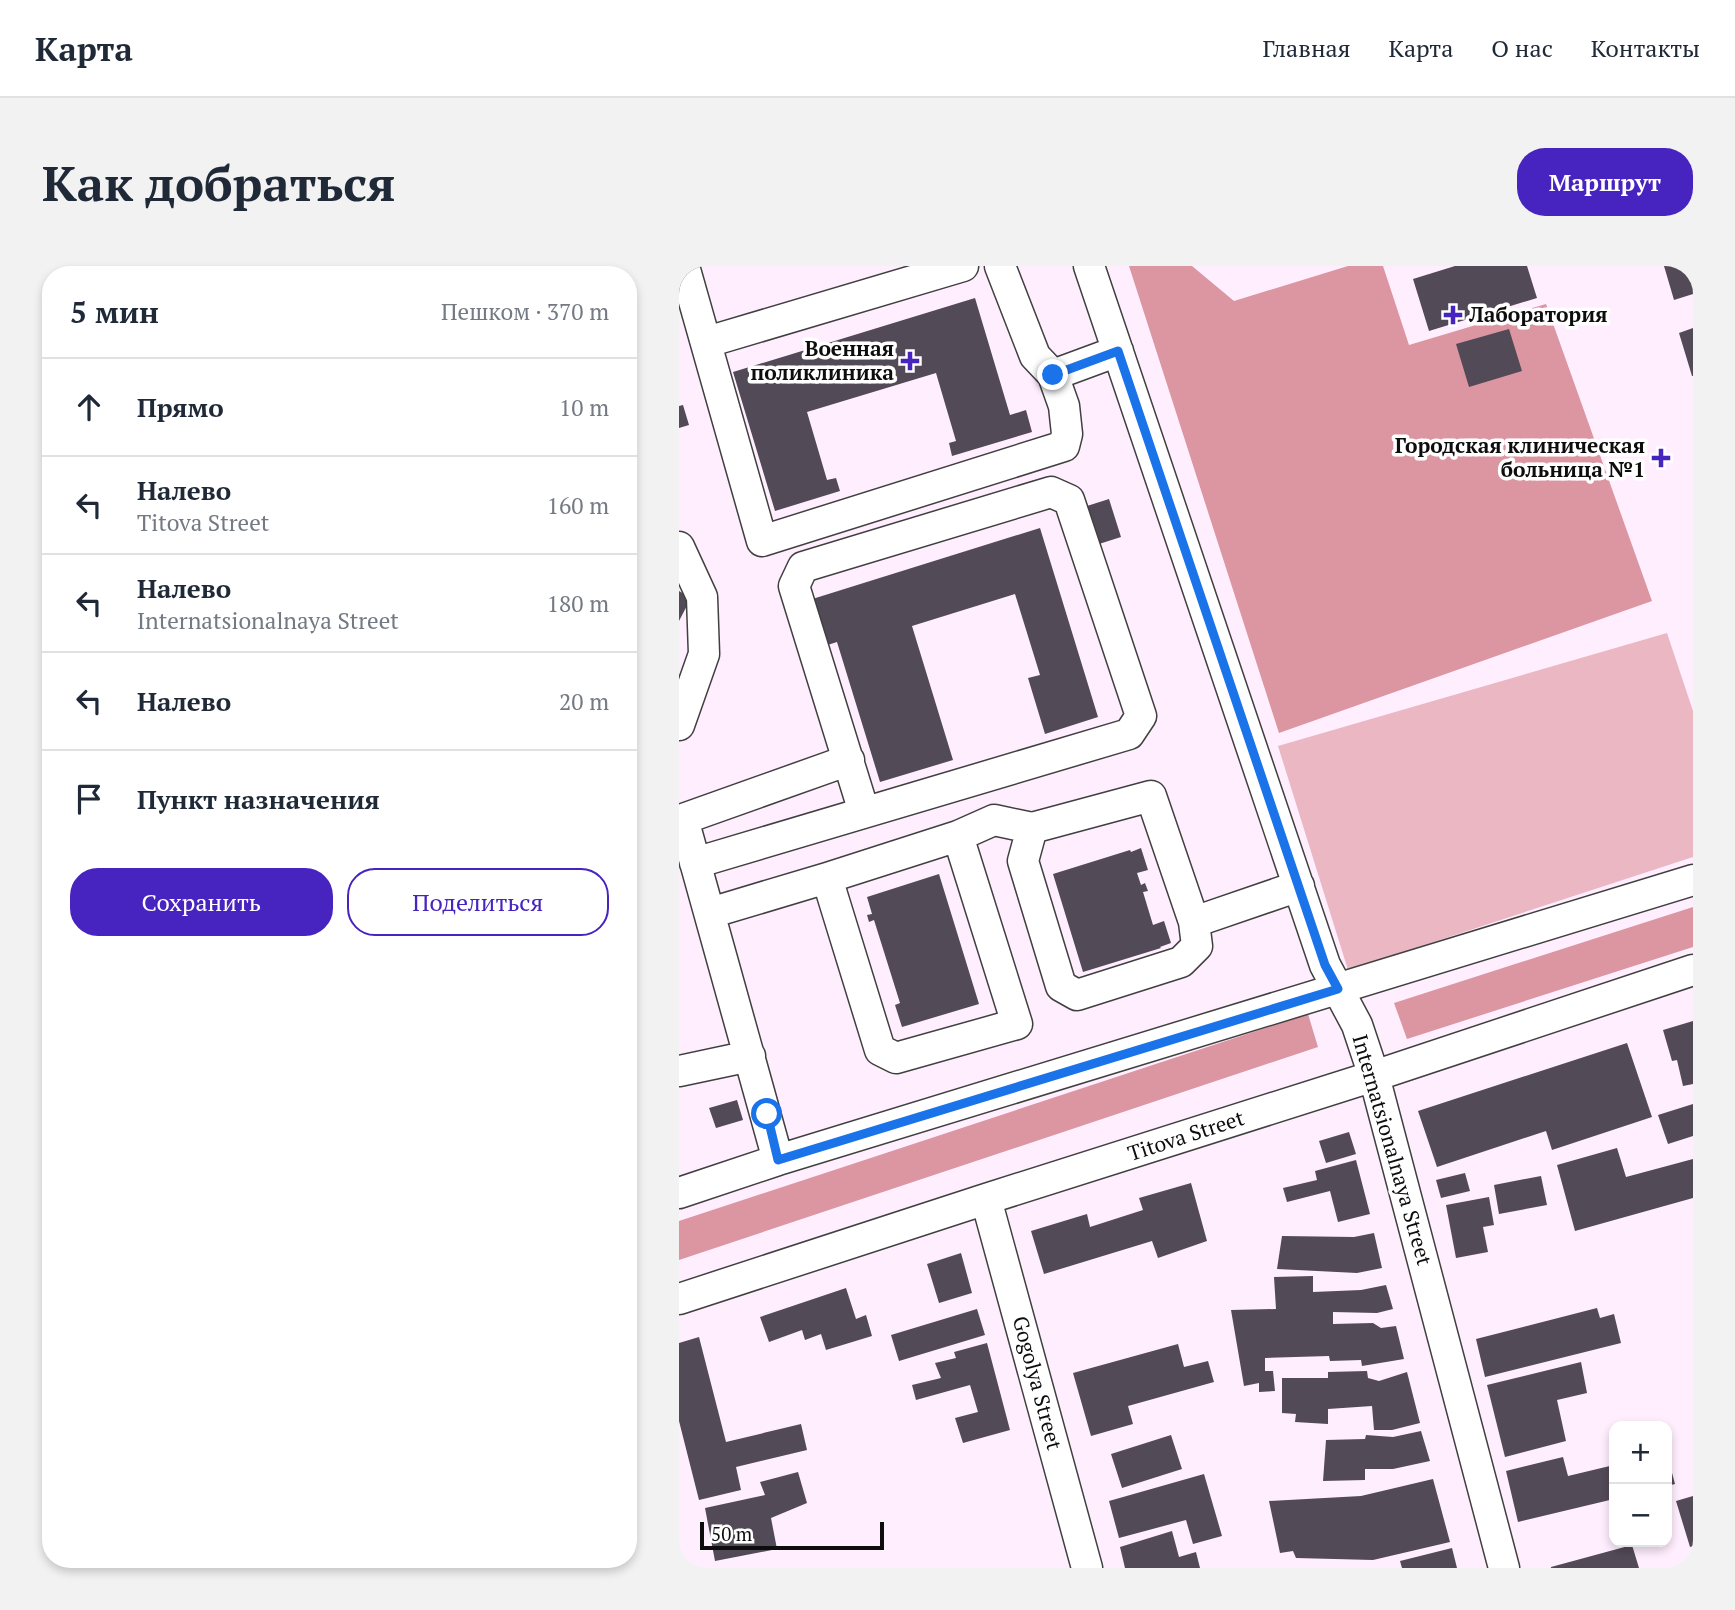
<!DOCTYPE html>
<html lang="ru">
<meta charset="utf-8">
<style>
:root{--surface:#fff;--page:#f2f2f3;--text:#1f2937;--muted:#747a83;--line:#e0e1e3;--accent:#4723c0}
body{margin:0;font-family:"PT Serif",serif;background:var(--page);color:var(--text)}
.controls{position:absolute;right:21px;bottom:21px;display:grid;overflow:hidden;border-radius:14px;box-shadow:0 4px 10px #0003}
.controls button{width:63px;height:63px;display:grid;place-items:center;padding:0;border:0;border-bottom:2px solid var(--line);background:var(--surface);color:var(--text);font:35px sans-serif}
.scale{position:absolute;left:21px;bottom:18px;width:184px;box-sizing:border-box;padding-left:7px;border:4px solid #0d0d0d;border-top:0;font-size:19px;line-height:24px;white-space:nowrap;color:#0d0d0d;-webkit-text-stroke:5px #fff;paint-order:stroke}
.stop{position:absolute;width:21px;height:21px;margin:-16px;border:5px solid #1a73e8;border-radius:50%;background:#fff}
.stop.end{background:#1a73e8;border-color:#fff;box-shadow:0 2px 7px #0008}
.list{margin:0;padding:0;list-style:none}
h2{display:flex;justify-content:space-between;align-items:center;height:91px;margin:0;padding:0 28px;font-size:30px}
h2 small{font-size:23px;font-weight:400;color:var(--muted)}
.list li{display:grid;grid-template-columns:46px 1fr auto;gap:21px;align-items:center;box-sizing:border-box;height:98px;padding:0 28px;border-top:2px solid var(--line)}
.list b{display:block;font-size:26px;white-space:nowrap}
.list p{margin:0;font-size:23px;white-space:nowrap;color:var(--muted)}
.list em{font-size:23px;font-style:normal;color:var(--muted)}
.actions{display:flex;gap:14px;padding:21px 28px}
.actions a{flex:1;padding:16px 0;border:2px solid var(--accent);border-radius:28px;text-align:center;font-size:24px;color:var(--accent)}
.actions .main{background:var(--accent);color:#fff}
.icon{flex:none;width:38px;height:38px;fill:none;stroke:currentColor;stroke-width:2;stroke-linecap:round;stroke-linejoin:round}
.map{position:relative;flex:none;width:1014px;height:1302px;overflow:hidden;border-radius:28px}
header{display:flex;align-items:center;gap:42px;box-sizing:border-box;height:98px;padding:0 35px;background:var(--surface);border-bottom:2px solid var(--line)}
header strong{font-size:33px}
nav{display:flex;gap:38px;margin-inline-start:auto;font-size:24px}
.intro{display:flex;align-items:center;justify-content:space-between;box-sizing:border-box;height:168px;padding:0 42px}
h1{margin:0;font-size:49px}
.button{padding:18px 32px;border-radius:28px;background:var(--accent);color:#fff;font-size:24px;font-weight:700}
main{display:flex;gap:42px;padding:0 42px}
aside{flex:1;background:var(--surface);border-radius:28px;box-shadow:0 4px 10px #0003}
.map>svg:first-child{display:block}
.green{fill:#eab7c3}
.forest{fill:#db96a2}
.building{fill:#524a56}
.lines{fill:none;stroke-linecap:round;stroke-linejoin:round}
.minor-casing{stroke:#404040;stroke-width:33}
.minor{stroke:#fff;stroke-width:30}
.route{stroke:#1a73e8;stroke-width:9}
.poi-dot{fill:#4723c0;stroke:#fff;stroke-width:2.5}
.labels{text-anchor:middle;stroke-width:7;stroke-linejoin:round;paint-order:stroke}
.poi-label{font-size:21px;font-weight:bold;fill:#0d0d0d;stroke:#fff;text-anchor:end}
.street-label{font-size:21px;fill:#0d0d0d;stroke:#fff}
</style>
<header>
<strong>Карта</strong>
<nav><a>Главная</a><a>Карта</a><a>О нас</a><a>Контакты</a></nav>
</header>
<div class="intro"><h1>Как добраться</h1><a class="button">Маршрут</a></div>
<main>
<aside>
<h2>5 мин<small>Пешком · 370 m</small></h2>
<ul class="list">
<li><svg class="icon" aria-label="ahead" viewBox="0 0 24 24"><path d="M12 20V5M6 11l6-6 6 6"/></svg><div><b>Прямо</b></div><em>10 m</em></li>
<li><svg class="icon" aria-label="left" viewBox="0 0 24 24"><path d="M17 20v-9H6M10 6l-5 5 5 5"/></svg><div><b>Налево</b><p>Titova Street</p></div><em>160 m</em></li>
<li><svg class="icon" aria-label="left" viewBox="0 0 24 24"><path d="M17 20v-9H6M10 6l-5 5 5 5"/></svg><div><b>Налево</b><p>Internatsionalnaya Street</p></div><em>180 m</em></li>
<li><svg class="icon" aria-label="left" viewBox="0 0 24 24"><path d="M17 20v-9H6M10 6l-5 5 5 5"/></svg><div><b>Налево</b></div><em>20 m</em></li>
<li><svg class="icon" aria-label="arrive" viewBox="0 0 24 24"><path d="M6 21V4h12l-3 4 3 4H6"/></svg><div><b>Пункт назначения</b></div></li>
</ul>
<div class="actions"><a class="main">Сохранить</a><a>Поделиться</a></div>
</aside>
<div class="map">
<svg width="1014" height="1302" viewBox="0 0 1014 1302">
<rect width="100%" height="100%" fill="#ffeefe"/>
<path class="green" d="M 988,367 L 1014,445 L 1014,591 L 669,704 L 599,480 Z"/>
<path class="forest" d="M 450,0 L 513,0 L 555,35 L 669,0 L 704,0 L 730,79 L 867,38 L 973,335 L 600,467 Z
M 1014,641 L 1014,681 L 728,773 L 715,737 Z
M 629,748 L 639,781 L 0,994 L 0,955 Z"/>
<path class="building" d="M 776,0 L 848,0 L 858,32 L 750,65 L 734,13 Z
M 985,0 L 1014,0 L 1014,28 L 995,34 Z
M 296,32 L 331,149 L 347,144 L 353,166 L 273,190 L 270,177 L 277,175 L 257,107 L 128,146 L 148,214 L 157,212 L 161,225 L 96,245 L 54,106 Z
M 1014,62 L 1014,110 L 1013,110 L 1000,67 Z
M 830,63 L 843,105 L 790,121 L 777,78 Z
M 4,139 L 10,159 L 0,162 L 0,140 Z
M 430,233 L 442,271 L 420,278 L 408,240 Z
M 361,262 L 419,451 L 366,468 L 349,412 L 361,409 L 336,328 L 233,360 L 274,494 L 201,516 L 158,376 L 142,381 L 127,335 Z
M 0,325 L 12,332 L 0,355 Z
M 462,582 L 469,604 L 458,607 L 462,619 L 466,617 L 469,625 L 464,626 L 474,659 L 485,655 L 492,677 L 481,681 L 482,682 L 404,706 L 374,608 L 451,584 L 452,586 Z
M 260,608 L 300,738 L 223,761 L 216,739 L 221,737 L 195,654 L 190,656 L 188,649 L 193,648 L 188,631 Z
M 1014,755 L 1014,818 L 1004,820 L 998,794 L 993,795 L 984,764 Z
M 948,777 L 973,851 L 873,884 L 867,865 L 758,901 L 739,845 Z
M 58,834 L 64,854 L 37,862 L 30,842 Z
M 1014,838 L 1014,870 L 989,878 L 979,849 Z
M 670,866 L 677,888 L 647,897 L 640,875 Z
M 938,882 L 947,911 L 1014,893 L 1014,932 L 896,965 L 878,899 Z
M 677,894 L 691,948 L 659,956 L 651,925 L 608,936 L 604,922 L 638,914 L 636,905 Z
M 786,907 L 791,925 L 762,932 L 757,914 Z
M 862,910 L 868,939 L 820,948 L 815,919 Z
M 512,917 L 528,975 L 479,992 L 473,975 L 365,1008 L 352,965 L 408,948 L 411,961 L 464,944 L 460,932 Z
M 810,931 L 815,959 L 804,961 L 809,986 L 777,992 L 767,939 Z
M 695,967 L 703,1002 L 678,1007 L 598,1003 L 603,970 L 675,971 Z
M 282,987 L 293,1027 L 260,1037 L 248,998 Z
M 634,1010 L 634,1026 L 682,1024 L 707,1019 L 714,1043 L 698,1047 L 654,1046 L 654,1058 L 694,1057 L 702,1062 L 717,1060 L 725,1093 L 683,1100 L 682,1094 L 651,1095 L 650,1090 L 586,1092 L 586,1105 L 594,1105 L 596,1125 L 580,1126 L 580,1117 L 565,1120 L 552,1044 L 597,1043 L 595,1011 Z
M 167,1022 L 177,1053 L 187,1049 L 193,1070 L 147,1084 L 142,1068 L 126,1074 L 123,1064 L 90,1076 L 81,1051 Z
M 918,1042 L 921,1052 L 935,1048 L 942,1077 L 806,1111 L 797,1073 Z
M 298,1043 L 306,1069 L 220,1095 L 212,1069 Z
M 20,1071 L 47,1176 L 122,1158 L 128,1184 L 57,1201 L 62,1224 L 20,1234 L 0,1155 L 0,1077 Z
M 308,1077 L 331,1164 L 284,1177 L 276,1152 L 299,1146 L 291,1119 L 237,1134 L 233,1119 L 262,1112 L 256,1097 L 277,1092 L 275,1086 Z
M 499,1078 L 505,1101 L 529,1095 L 535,1116 L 449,1140 L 454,1158 L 412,1170 L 394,1107 Z
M 902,1096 L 908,1127 L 878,1134 L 887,1175 L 826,1191 L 808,1119 Z
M 688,1105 L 689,1112 L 700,1115 L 728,1106 L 741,1157 L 713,1164 L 695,1164 L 693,1140 L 649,1143 L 649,1158 L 616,1156 L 617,1148 L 603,1147 L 603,1112 L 649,1112 L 649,1106 Z
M 742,1165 L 751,1195 L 714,1203 L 686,1203 L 686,1214 L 644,1215 L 647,1174 L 686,1173 L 687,1169 L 714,1171 Z
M 492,1169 L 503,1203 L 443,1222 L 432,1188 Z
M 988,1188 L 996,1218 L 988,1220 Z
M 884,1191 L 889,1210 L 935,1199 L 935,1233 L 839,1256 L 827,1205 Z
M 119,1206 L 128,1237 L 92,1252 L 98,1283 L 36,1295 L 26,1242 L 86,1229 L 81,1216 Z
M 525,1208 L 543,1270 L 514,1278 L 507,1254 L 440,1272 L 430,1235 Z
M 754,1213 L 771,1276 L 694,1294 L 617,1292 L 614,1285 L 601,1287 L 590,1235 L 682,1230 Z
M 1014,1230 L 1014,1280 L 1011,1281 L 997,1235 Z
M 493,1265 L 500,1291 L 517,1286 L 521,1302 L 446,1302 L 441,1281 Z
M 953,1279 L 960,1302 L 872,1302 L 872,1301 Z
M 773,1282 L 778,1302 L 723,1302 L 721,1295 Z"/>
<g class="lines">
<g class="minor-casing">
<path id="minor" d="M 5,0 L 83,275 L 385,180 L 388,168 L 385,140 L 374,109 L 356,90 L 321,0
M 410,0 L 646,699 L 678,759 L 695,810 L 825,1302
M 28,76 L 284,0
M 374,109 L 439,85
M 0,281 L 23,331 L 25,388 L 0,459
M 16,597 L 450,468 L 462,450 L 390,234 L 372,226 L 124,301 L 115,320 L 185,546
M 148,612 L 201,784 L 217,792 L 338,758 L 279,570
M 31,647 L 148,612 L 279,570 L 315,554 L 353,562 L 472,530 L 515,656 L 518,680 L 502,696 L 398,729 L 382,720 L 344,595 L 353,562
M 515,656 L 620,620
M 0,805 L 71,790
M 99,894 L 4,553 L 170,494
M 0,927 L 99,894 L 1014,614
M 307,933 L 408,1302
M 0,1033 L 307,933 L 695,810 L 1014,704"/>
</g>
<use href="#minor" class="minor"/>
</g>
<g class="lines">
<path class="route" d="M 88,848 L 99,894 L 659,723 L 646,699 L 439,85 L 374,109"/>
</g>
<g class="poi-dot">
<path d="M770.5 38.5h7v7h7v7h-7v7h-7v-7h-7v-7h7z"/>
<path d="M227.5 84.5h7v7h7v7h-7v7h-7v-7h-7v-7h7z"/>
<path d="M978.5 181.5h7v7h7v7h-7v7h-7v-7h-7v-7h7z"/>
</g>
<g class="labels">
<g class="poi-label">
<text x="790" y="56" text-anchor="start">Лаборатория</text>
<text x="215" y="90">Военная<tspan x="215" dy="24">поликлиника</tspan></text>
<text x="966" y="187">Городская клиническая<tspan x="966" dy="24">больница №1</tspan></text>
</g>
<g class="street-label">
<text transform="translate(507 870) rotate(-18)" y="7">Titova Street</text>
<text transform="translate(713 884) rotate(74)" y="7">Internatsionalnaya Street</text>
<text transform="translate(358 1117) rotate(75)" y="7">Gogolya Street</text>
</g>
</g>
</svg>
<div class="controls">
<button>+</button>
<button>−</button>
</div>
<div class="scale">50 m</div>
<div class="stop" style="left:88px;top:848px"></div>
<div class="stop end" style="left:374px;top:109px"></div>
</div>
</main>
